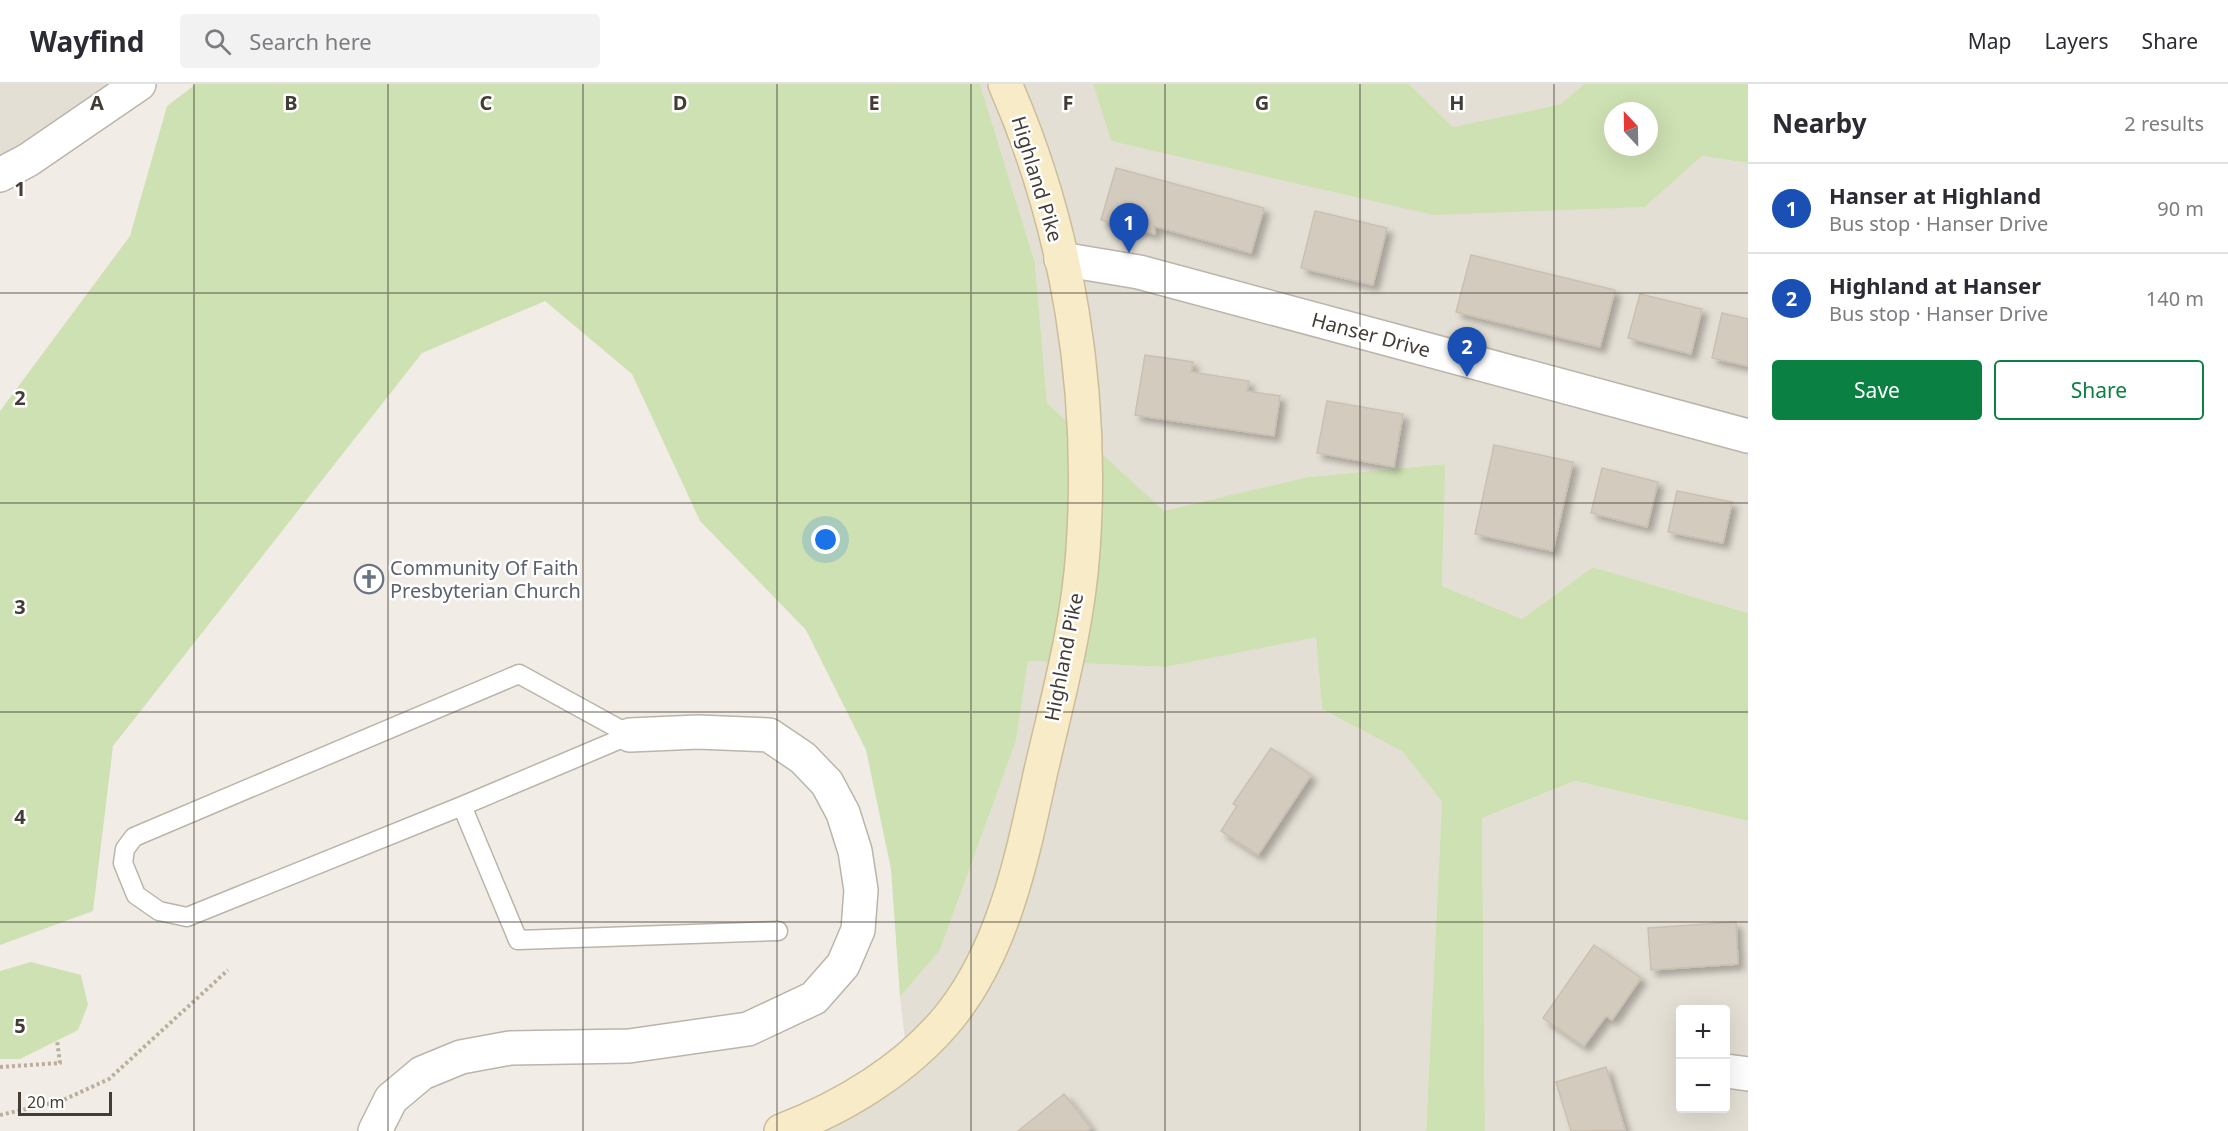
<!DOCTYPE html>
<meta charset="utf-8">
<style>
:root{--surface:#fff;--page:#f2f2f3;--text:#2b2b33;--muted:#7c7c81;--line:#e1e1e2;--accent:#0b8043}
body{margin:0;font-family:"Noto Sans",sans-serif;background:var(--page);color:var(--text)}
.controls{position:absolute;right:18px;bottom:18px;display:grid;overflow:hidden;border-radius:6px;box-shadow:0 6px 24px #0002}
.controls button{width:54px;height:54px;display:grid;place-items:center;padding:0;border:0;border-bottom:2px solid var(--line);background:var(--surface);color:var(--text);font:30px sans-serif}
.compass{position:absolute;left:1604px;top:18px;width:54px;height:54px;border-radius:50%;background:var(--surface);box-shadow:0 6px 24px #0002;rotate:338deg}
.scale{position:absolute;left:18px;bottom:15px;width:94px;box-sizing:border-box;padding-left:6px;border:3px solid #433d36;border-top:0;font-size:16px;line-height:21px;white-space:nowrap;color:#433d36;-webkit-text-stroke:4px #fff;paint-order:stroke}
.you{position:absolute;left:826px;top:456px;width:21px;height:21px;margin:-15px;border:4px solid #fff;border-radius:50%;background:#1a73e8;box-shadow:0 0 0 9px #1a73e833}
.badge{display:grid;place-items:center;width:39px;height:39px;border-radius:50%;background:var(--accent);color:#fff;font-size:20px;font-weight:700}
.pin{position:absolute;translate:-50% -50px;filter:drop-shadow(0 2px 3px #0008)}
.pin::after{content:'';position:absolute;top:32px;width:21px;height:18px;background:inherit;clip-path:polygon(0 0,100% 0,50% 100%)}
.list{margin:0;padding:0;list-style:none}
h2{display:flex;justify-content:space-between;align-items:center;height:78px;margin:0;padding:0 24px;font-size:26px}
h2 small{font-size:20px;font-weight:400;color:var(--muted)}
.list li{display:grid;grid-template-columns:39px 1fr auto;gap:18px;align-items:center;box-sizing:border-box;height:90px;padding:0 24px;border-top:2px solid var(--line)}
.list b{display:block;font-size:22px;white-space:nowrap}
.list p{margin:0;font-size:20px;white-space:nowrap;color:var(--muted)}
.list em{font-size:20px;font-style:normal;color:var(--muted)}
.actions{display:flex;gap:12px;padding:18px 24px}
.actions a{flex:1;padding:14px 0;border:2px solid var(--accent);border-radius:6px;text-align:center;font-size:21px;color:var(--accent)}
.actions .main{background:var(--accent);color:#fff}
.icon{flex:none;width:33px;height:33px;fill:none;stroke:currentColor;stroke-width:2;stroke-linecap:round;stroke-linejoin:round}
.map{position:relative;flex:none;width:1748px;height:1047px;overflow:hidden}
header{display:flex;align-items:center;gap:36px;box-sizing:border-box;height:84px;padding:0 30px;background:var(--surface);border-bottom:2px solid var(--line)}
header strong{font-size:28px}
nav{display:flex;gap:33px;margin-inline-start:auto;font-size:21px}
.search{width:420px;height:54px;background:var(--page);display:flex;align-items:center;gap:15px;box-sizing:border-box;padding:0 21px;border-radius:6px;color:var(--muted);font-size:22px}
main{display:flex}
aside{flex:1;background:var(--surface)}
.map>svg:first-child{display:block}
.residential{fill:#e4dfd4;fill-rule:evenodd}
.green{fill:#cee1b2;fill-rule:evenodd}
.building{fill:#d4cbbf;stroke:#cbc0b0;stroke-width:1.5;filter:url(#shadow)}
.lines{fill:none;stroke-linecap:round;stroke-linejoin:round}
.lane-casing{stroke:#bbb4a9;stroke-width:21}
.street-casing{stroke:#bbb4a9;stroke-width:36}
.secondary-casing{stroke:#ccbd9a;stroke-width:36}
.path{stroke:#bbaf9c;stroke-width:4;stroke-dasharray:3 3;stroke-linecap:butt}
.lane{stroke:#fff;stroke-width:18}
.street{stroke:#fff;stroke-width:33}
.secondary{stroke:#f8ebc8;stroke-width:33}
.grid{fill:none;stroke:#433d36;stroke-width:1.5;stroke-opacity:0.55}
.labels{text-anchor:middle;stroke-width:5;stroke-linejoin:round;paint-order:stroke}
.street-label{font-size:20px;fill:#433d36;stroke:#fff}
.worship-label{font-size:20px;fill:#5b616d;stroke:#fff;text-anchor:start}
.grid-label{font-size:20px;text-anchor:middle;font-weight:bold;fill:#433d36;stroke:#fff;stroke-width:5;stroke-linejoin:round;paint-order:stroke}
</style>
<header>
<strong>Wayfind</strong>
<div class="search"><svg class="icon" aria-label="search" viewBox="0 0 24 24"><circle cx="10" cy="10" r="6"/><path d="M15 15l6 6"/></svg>Search here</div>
<nav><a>Map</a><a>Layers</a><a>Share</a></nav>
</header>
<main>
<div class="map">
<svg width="1748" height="1047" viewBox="0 0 1748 1047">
<defs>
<filter id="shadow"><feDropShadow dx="5.5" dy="5.5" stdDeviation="3" flood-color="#0004"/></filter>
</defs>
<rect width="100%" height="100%" fill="#f1ede6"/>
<path class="residential" d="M 0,0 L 139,0 L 0,91 Z
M 980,0 L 1093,0 L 1111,57 L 1645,123 L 1702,72 L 1748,79 L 1748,529 L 1593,483 L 1522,535 L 1442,502 L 1444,380 L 1308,393 L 1164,428 L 1047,319 L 1035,179 Z
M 1409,0 L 1584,0 L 1562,20 L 1453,43 Z
M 1316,552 L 1322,625 L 1403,668 L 1442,718 L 1426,1047 L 781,1047 L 907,974 L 900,913 L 940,866 L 1016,657 L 1028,577 L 1166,583 Z
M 1575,697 L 1748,737 L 1748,1047 L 1485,1047 L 1482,734 ZM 1680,926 L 1726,926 L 1726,1024 L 1680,1024 Z"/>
<path class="green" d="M 196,0 L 980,0 L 1035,179 L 1047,319 L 1164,427 L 1308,393 L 1445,380 L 1442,502 L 1522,535 L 1593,483 L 1748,529 L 1748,737 L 1575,697 L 1482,734 L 1485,1047 L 1426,1047 L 1442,718 L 1403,668 L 1322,625 L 1316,553 L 1166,583 L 1028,577 L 1016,657 L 940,866 L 900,913 L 891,785 L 866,666 L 806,546 L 700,437 L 632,290 L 545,217 L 422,269 L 113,662 L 93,827 L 0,861 L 0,327 L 130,152 L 167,22 Z
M 1093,0 L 1409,0 L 1453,43 L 1561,20 L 1584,0 L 1748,0 L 1748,79 L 1702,72 L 1645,123 L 1434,131 L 1111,57 ZM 1613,27 L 1649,27 L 1649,63 L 1613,63 Z
M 31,878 L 81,891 L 88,921 L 78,946 L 20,975 L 0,975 L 0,887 Z"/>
<path class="building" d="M 1116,84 L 1264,124 L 1251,169 L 1154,142 L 1155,150 L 1101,136 Z
M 1315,127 L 1387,144 L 1373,201 L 1301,184 Z
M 1471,171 L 1615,206 L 1600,263 L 1456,228 Z
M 1640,210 L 1702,225 L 1691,270 L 1628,254 Z
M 1722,229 L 1748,235 L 1748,282 L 1712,274 Z
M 1145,271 L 1193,278 L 1191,288 L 1249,297 L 1247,307 L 1280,312 L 1274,352 L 1135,331 Z
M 1327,317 L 1403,330 L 1394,383 L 1317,369 Z
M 1494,361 L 1573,378 L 1553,467 L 1475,450 Z
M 1602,384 L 1658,398 L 1647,443 L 1591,429 Z
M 1677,407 L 1732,418 L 1723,459 L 1668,448 Z
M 1271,664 L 1311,691 L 1258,771 L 1221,747 L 1237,722 L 1233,720 Z
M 1736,838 L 1738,880 L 1651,886 L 1648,844 Z
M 1594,861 L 1641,894 L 1612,936 L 1606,932 L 1584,962 L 1543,934 Z
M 1606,983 L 1625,1046 L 1571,1047 L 1556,998 Z
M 1064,1010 L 1091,1044 L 1087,1047 L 1018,1047 Z"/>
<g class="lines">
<g class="lane-casing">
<path id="lane" d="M 519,590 L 630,651 L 462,722 L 187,833 L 159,827 L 136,811 L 123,779 L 125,765 L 134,753 Z
M 462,722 L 518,856 L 778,847"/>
</g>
<g class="street-casing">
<path id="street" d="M 0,91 L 28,76 L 139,0
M 1061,175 L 1139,188 L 1748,352
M 1726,987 L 1748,990
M 375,1047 L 391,1015 L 422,989 L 461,973 L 510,964 L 629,962 L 748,945 L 814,914 L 843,881 L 858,846 L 861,806 L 855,767 L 843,729 L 827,699 L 803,674 L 769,651 L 698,648 L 630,651"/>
</g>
<g class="secondary-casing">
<path id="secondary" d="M 781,1047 C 844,1023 907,985 950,932 C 1004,864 1022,774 1040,691 C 1057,617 1078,542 1083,466 C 1094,307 1069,146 1005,0"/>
</g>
<path class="path" d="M 0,983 L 60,979 L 57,956
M 0,1031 L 61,1017 L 109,995 L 228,886"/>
<use href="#lane" class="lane"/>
<use href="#street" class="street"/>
<use href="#secondary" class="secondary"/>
</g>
<path class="grid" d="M 194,0 L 194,1047M 388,0 L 388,1047M 583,0 L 583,1047M 777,0 L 777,1047M 971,0 L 971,1047M 1165,0 L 1165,1047M 1360,0 L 1360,1047M 1554,0 L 1554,1047M 0,209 L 1748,209M 0,419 L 1748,419M 0,628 L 1748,628M 0,838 L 1748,838"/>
<defs>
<g id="church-ring" transform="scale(1.5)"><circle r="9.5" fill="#fff" stroke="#6b7280" stroke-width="1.5"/><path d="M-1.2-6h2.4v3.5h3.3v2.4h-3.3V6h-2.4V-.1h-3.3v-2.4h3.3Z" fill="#6b7280"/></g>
</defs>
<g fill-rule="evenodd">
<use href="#church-ring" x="369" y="495"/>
</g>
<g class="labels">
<g class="street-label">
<text transform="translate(1037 95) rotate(73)" y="7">Highland Pike</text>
<text transform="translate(1371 251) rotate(15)" y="7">Hanser Drive</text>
<text transform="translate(1064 573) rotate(-79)" y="7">Highland Pike</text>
</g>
<g class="worship-label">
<text x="390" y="491">Community Of Faith<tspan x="390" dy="23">Presbyterian Church</tspan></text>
</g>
</g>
<g class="grid-label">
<text x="97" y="26">A</text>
<text x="291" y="26">B</text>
<text x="486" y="26">C</text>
<text x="680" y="26">D</text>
<text x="874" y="26">E</text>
<text x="1068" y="26">F</text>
<text x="1262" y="26">G</text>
<text x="1457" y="26">H</text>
<text x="20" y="112">1</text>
<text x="20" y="321">2</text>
<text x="20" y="530">3</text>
<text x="20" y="740">4</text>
<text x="20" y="949">5</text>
</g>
</svg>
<div class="controls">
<button>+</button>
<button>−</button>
</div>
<svg class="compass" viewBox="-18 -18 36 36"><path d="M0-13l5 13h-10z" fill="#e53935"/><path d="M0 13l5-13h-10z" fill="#7c7c81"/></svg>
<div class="scale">20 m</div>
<div class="you"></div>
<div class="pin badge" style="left:1129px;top:169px;background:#1a4fb4">1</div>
<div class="pin badge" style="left:1467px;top:293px;background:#1a4fb4">2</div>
</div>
<aside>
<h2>Nearby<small>2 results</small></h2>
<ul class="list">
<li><span class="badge" style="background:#1a4fb4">1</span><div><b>Hanser at Highland</b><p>Bus stop · Hanser Drive</p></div><em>90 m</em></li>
<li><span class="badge" style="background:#1a4fb4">2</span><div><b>Highland at Hanser</b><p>Bus stop · Hanser Drive</p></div><em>140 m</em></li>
</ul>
<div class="actions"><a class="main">Save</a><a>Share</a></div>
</aside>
</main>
